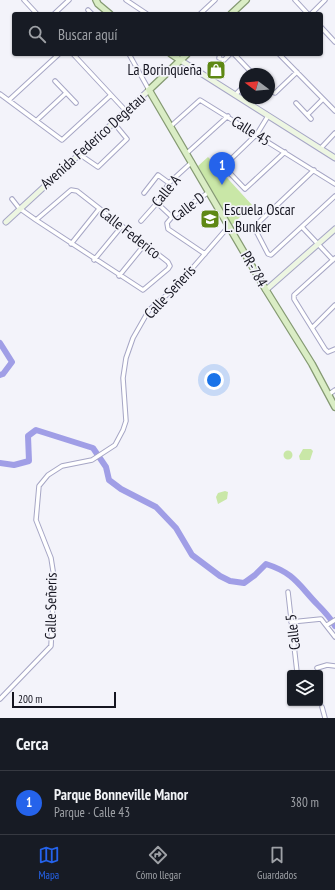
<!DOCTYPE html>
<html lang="es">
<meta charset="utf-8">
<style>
:root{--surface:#171b24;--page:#242831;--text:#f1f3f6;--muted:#9ea1a6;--line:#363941;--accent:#2563eb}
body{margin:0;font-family:"PT Sans Narrow",sans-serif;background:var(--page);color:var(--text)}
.controls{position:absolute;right:12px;bottom:12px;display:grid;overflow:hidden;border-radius:4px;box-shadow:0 1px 3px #0004}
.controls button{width:36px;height:36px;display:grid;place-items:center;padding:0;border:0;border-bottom:1px solid var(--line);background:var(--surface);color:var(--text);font:20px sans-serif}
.compass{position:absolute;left:239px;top:68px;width:36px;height:36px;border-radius:50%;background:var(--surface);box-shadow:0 1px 3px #0004;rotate:286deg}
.scale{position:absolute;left:12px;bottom:10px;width:104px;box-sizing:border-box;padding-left:4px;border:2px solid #151520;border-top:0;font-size:11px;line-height:14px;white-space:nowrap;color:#151520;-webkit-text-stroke:3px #f3f3fa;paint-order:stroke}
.you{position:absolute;left:214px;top:380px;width:14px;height:14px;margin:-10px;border:3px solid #fff;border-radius:50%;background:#1a73e8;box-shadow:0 0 0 6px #1a73e833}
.badge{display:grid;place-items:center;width:26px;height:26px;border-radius:50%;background:var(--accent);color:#fff;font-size:13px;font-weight:700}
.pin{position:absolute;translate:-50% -33px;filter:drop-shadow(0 1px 2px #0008)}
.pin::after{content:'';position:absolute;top:21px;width:14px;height:12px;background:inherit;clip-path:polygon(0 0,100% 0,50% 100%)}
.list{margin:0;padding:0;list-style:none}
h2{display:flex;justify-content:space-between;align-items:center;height:52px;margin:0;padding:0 16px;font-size:17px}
h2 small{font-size:13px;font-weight:400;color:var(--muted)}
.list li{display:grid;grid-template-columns:26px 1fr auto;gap:12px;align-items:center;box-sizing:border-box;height:64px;padding:0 16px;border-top:1px solid var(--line)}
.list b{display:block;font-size:15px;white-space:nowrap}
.list p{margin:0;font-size:13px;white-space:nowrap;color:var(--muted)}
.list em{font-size:13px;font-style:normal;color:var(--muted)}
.icon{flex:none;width:22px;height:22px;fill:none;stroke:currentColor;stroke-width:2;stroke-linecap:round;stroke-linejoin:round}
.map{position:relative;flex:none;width:335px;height:718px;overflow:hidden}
.search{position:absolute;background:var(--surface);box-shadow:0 1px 3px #0004;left:12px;right:12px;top:12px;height:44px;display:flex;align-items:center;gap:10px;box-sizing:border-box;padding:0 14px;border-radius:4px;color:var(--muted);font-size:15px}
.sheet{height:116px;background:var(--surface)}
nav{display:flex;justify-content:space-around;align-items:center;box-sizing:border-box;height:56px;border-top:1px solid var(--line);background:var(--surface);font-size:11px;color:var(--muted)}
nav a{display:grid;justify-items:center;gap:2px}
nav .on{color:var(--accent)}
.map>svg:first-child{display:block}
.green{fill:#c9e7a7}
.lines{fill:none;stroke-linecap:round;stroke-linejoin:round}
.river{stroke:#a09ee6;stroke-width:6}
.street-casing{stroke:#a6a6c5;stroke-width:5.5}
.secondary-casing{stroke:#a6a6c5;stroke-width:7}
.primary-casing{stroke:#859a73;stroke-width:8}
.street{stroke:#fff;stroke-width:3.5}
.secondary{stroke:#edf6e2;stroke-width:5}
.primary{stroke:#daedc5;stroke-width:5.5}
.labels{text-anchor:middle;stroke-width:3.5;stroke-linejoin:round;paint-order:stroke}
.poi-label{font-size:15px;fill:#151520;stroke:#f3f3fa;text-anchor:end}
.street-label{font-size:15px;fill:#151520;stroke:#f3f3fa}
</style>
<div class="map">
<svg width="335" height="718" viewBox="0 0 335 718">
<rect width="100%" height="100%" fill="#f3f3fa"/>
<path class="green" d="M 208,157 L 252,205 L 232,225 L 198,166 Z
M 303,449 L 311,449 L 313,451 L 310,460 L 300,460 L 299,456 Z
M283.5 455a4.5 4.5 0 1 1 9 0a4.5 4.5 0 1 1-9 0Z
M 225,491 L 228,492 L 227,499 L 218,504 L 216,497 L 218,493 Z"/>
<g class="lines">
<path class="river" d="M 0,343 L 12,362 L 3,374 L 0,375
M 0,463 L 14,465 L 29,461 L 28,436 L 36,430 L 93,448 L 106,467 L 109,480 L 121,489 L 156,507 L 176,528 L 192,555 L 220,576 L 230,581 L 244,583 L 255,575 L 266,564 C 294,573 298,584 317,604 C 325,612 330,617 335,626"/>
<g class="street-casing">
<path id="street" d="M 24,0 L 37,14
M 126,0 L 147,14
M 295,0 L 308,14
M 88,10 L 92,14
M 54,14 L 69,0
M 200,14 L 215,0
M 311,14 L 325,0
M 321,27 L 335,42
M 73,54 L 126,111
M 129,54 L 149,90
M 220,54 L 219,58 L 224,60 L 230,54
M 234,54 L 253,74
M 279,54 L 335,111
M 55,81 L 76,103
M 269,90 L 275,93 L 297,72
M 0,94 L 62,140 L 111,95
M 235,95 L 245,85
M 9,100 L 59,54
M 296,103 L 311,119
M 308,114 L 323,99
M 268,116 L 257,134 L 226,164 L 225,168 L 245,189 L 285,152
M 37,120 L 66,93
M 171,126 L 200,100 L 335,184
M 320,149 L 335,133
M 187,153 L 228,116
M 79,154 L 98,167 L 127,139 L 118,128
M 314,170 L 257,224 L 255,229 L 268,254 L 271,255 L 335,196
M 144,193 L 158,175 L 169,183
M 12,199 L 19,208 L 36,220 L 143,290 L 168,269 L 170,266 L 168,262 L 77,191 L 71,190 L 36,220
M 157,203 L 172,217
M 141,221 L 157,203 L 169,183 L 192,162
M 302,227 L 333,260
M 71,244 L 99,209
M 205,254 L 168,229 L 167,223 L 172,217 L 209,192
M 335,258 L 294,295 L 294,299 L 325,349 L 328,352 L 335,349
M 94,260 L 122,226
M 119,276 L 145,244
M 312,328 L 335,305
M 328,395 L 335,390
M 288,592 L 297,672
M 291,622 L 321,619 L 335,637
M 327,625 L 335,620
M 317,668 L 327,665 L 335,666
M 0,699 L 51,646 L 54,577 L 51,558 L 36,520 L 39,486 L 48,475 L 62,466 L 92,460 L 115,445 L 123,430 L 126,421 L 123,378 L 126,358 L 133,338 L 149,310 L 176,287 L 229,226
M 322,707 L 325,718"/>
</g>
<g class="secondary-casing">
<path id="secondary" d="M 180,60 L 335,158
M 6,222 L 149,90
M 266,290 L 335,229"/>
</g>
<g class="primary-casing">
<path id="primary" d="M 96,0 L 98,4 L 110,14
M 231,14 L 246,0
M 171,54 L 180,60
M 187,54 L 149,90 L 266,290 L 312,364 L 335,407"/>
</g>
<use href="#street" class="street"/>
<use href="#secondary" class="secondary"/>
<use href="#primary" class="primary"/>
</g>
<defs>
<g id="shop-square" transform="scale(1)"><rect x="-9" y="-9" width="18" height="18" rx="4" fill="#5e8814" stroke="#f3f3fa"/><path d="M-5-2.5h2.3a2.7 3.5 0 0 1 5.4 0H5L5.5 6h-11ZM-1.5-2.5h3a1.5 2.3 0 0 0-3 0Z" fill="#fff"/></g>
<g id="school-square" transform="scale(1)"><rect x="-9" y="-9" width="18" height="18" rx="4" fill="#5e8814" stroke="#f3f3fa"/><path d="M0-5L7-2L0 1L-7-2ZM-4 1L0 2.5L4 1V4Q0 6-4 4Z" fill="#fff"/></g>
</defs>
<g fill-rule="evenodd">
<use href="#shop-square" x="216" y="70"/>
<use href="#school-square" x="210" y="219"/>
</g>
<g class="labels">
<g class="poi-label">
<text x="202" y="75">La Borinqueña</text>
<text x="224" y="215" text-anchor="start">Escuela Oscar<tspan x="224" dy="17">L. Bunker</tspan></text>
</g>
<g class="street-label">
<text transform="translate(251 131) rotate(32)" y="5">Calle 45</text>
<text transform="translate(93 141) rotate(-42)" y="5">Avenida Federico Degetau</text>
<text transform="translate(166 191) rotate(-51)" y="5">Calle A</text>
<text transform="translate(188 207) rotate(-37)" y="5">Calle D</text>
<text transform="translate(130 233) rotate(38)" y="5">Calle Federico</text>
<text transform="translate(254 269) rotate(60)" y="5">PR-784</text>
<text transform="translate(170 292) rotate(-47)" y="5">Calle Señeris</text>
<text transform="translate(51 606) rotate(-89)" y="5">Calle Señeris</text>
<text transform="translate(293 632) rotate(-97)" y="5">Calle 5</text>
</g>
</g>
</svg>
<div class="controls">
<button><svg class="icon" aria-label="layers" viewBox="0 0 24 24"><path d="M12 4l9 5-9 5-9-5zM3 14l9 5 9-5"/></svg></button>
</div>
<svg class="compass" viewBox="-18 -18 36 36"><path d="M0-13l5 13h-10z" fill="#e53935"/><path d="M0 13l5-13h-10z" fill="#9ea1a6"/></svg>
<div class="scale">200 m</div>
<div class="you"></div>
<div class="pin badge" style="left:222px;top:185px">1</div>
<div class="search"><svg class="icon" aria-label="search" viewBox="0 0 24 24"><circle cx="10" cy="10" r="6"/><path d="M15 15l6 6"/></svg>Buscar aquí</div>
</div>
<section class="sheet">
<h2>Cerca<small></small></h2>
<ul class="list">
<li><span class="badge">1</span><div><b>Parque Bonneville Manor</b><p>Parque · Calle 43</p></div><em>380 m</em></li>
</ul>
</section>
<nav>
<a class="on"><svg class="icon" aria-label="map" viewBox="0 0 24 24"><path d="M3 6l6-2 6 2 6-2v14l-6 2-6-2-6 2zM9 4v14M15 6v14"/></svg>Mapa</a>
<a><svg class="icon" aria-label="directions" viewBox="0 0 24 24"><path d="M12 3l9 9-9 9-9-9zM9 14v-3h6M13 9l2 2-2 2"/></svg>Cómo llegar</a>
<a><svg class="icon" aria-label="saved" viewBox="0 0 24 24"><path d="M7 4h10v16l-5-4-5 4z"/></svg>Guardados</a>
</nav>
